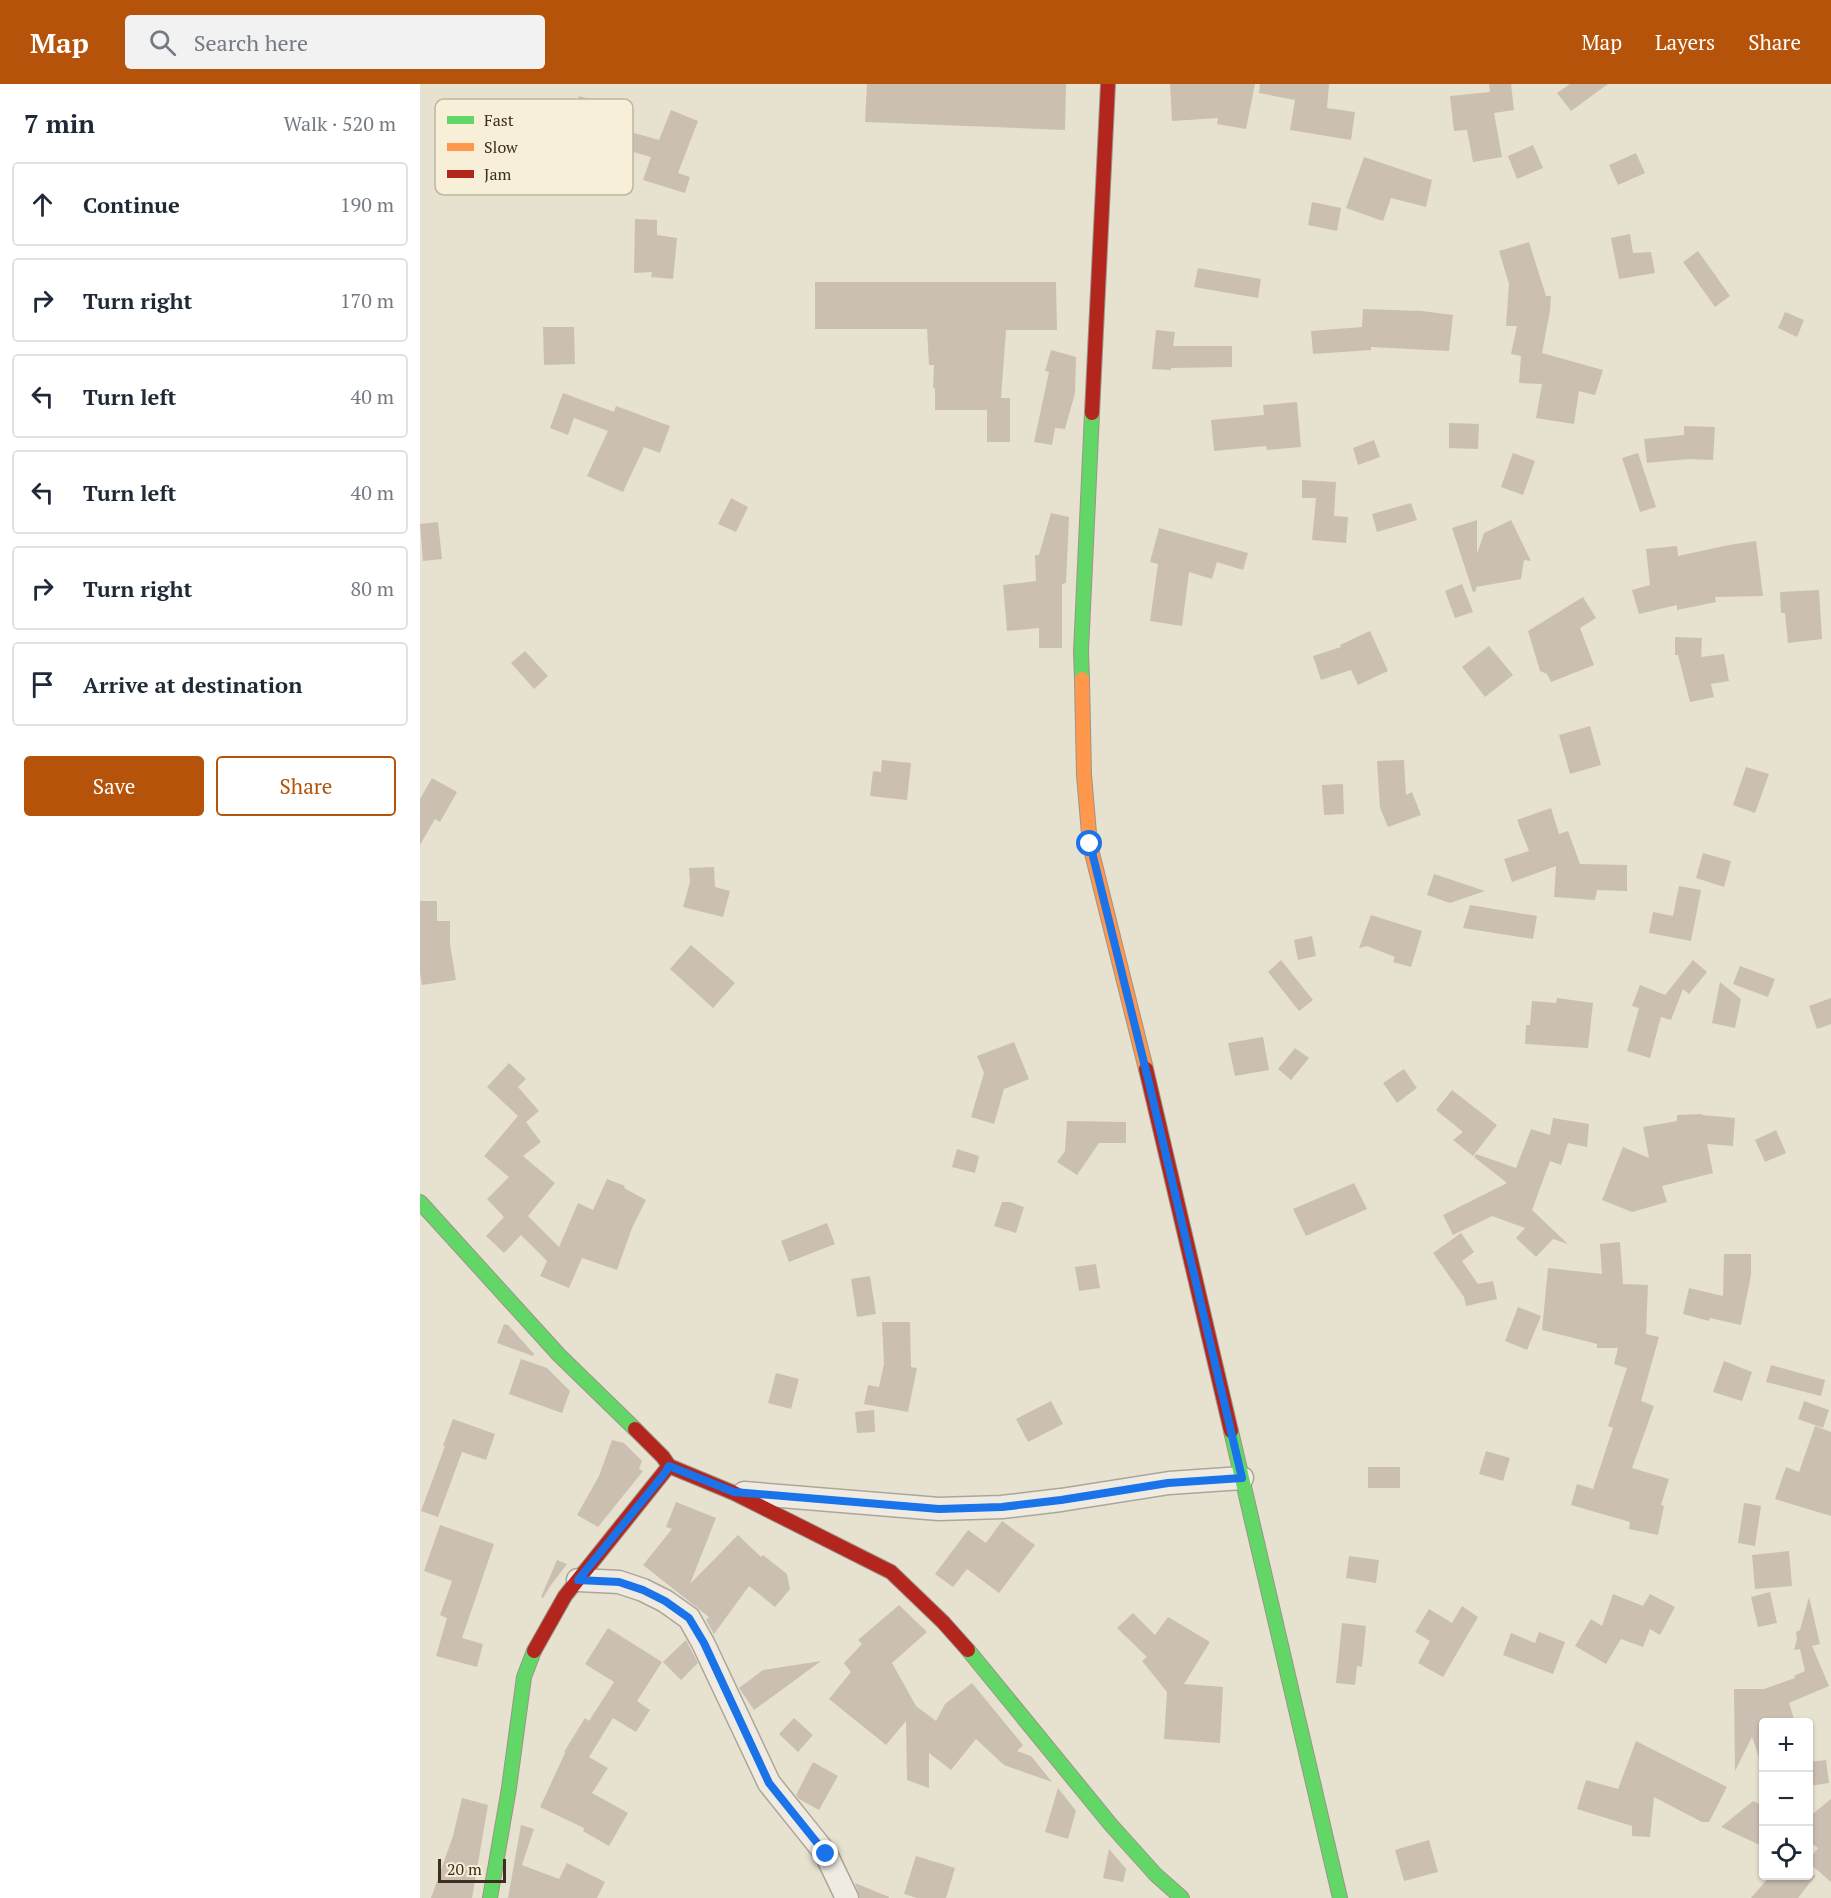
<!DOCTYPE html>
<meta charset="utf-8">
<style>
:root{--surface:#fff;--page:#f2f2f3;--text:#1f2937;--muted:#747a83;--line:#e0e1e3;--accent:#b45309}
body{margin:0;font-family:"PT Serif",serif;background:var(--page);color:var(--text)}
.controls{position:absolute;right:18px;bottom:18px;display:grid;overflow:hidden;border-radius:6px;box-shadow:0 2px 4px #0004}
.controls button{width:54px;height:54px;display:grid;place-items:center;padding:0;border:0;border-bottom:2px solid var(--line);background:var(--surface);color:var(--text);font:30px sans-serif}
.scale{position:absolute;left:18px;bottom:15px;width:68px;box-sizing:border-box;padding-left:6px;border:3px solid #3c2f1f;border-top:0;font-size:16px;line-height:21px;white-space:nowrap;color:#3c2f1f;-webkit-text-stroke:4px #f7efd7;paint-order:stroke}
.stop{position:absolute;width:18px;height:18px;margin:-14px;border:4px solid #1a73e8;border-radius:50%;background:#fff}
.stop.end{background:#1a73e8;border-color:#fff;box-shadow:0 2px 6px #0008}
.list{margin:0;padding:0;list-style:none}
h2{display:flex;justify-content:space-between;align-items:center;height:78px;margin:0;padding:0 24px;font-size:26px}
h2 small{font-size:20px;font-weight:400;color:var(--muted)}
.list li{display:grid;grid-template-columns:39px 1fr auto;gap:18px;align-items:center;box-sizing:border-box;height:84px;margin:0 12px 12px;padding:0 12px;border:2px solid var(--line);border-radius:6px}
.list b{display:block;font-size:22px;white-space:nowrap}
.list em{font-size:20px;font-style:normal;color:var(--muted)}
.actions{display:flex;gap:12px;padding:18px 24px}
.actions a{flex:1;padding:14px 0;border:2px solid var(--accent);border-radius:6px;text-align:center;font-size:21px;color:var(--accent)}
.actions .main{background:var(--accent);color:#fff}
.icon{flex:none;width:33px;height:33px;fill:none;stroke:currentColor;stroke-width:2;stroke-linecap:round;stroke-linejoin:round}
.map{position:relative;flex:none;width:1411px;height:1814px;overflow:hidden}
header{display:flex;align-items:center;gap:36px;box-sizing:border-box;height:84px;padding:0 30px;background:var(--accent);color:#fff}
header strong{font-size:28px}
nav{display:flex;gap:33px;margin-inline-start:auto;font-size:21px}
.search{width:420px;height:54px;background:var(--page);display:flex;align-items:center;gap:15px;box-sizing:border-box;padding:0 21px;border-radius:6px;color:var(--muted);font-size:22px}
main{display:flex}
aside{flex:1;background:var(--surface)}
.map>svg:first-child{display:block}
.building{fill:#cbbfb1}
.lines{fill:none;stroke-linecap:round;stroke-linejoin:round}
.street-casing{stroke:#aca698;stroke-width:25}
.fast-casing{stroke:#9c9588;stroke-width:16}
.slow-casing{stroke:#9c9588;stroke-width:16}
.jam-casing{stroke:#9c9588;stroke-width:16}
.street{stroke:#efebe2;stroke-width:22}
.fast{stroke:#63d668;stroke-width:14}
.slow{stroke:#ff974d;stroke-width:14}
.jam{stroke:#b3261e;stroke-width:14}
.route{stroke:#1a73e8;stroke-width:8}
.key{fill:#f7efd7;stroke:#bfb5a0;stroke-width:1.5}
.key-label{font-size:16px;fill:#3c2f1f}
</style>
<header>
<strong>Map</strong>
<div class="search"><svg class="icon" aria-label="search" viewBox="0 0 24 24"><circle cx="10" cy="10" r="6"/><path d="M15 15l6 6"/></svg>Search here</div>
<nav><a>Map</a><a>Layers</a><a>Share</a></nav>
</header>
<main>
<aside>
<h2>7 min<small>Walk · 520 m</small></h2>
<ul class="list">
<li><svg class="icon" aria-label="ahead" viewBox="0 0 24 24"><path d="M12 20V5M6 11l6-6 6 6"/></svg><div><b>Continue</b></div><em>190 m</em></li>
<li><svg class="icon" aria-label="right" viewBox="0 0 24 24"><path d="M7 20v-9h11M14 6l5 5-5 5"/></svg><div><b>Turn right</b></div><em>170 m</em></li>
<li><svg class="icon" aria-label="left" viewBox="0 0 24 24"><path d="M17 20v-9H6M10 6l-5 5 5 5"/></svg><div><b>Turn left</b></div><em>40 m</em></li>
<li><svg class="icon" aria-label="left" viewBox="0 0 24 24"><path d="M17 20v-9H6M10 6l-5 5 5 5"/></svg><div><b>Turn left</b></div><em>40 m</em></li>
<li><svg class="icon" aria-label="right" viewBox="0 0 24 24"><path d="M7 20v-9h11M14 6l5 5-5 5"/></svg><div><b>Turn right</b></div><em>80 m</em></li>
<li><svg class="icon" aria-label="arrive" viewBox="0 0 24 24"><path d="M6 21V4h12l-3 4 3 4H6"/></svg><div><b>Arrive at destination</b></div></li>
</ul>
<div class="actions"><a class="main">Save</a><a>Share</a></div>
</aside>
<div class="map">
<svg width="1411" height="1814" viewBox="0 0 1411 1814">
<rect width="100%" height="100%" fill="#e7e1d0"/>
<path class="building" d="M 447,0 L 646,0 L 645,46 L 445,38 Z
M 750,0 L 835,0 L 826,45 L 797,40 L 798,34 L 752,37 Z
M 840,0 L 909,0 L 907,24 L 935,28 L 931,56 L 870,46 L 875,16 L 839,9 Z
M 1069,0 L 1091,0 L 1094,26 L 1074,29 L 1082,73 L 1053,78 L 1047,46 L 1034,47 L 1030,12 L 1070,8 Z
M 1150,0 L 1188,0 L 1151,27 L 1137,9 Z
M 159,12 L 181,19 L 175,38 L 239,56 L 251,26 L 278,37 L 258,89 L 270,93 L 265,109 L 223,96 L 231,73 L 192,62 L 190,74 L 147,65 L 152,41 L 151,41 Z
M 1113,61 L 1123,84 L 1097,95 L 1088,72 Z
M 1216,69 L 1225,89 L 1198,101 L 1189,81 Z
M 944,73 L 1012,96 L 1006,123 L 971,114 L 963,137 L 926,124 Z
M 892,118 L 921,124 L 917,147 L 888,141 Z
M 215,135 L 237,136 L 237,151 L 257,154 L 253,195 L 231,193 L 232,188 L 214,189 Z
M 1210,150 L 1213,169 L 1231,168 L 1235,189 L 1199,195 L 1191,154 Z
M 1109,158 L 1126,212 L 1131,212 L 1130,227 L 1122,269 L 1183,286 L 1175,311 L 1159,307 L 1154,340 L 1116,334 L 1122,300 L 1099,299 L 1101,272 L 1091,270 L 1097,242 L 1086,242 L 1089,200 L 1079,167 Z
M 1278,167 L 1310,212 L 1295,223 L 1263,178 Z
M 778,184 L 841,195 L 838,214 L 774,203 Z
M 395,198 L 636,198 L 637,246 L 586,246 L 581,314 L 590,314 L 590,358 L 567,358 L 567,326 L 515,326 L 515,304 L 513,304 L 514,281 L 509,281 L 507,245 L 395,245 Z
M 943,225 L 1002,227 L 1033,231 L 1029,267 L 951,263 L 951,266 L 893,270 L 891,247 L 942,243 Z
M 1365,228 L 1384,236 L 1377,253 L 1358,244 Z
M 123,243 L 154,243 L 155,280 L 124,281 Z
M 736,246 L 755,248 L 753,262 L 812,262 L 812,283 L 751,284 L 751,286 L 732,285 Z
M 631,266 L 656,273 L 655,309 L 645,345 L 635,344 L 632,361 L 614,358 L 629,288 L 625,287 Z
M 143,309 L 194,328 L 196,322 L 250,342 L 240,369 L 224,363 L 203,408 L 167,392 L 188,347 L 154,334 L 148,351 L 130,344 Z
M 877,318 L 881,363 L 847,366 L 846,362 L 794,367 L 791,336 L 844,331 L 843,321 Z
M 1029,339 L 1059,340 L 1058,365 L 1029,364 Z
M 1264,342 L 1295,343 L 1293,376 L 1269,375 L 1227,379 L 1224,355 L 1264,351 Z
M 954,356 L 960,373 L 938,381 L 933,364 Z
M 1093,369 L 1115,377 L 1103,411 L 1081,403 Z
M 1218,369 L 1236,423 L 1220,428 L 1202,374 Z
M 882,396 L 916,398 L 914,432 L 928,433 L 926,459 L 892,456 L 896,414 L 882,414 Z
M 311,414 L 328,423 L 316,448 L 298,440 Z
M 991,419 L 997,436 L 957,448 L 952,430 Z
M 631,429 L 649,433 L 646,499 L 642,500 L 642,564 L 619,564 L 619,544 L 587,547 L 583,501 L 616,497 L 615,471 L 619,471 Z
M 1057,436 L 1057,470 L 1064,449 L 1091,436 L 1111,477 L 1104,476 L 1101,495 L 1056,503 L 1056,507 L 1053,508 L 1032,444 Z
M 18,438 L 22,475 L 3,477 L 0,440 Z
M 739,444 L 828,469 L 823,486 L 797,478 L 792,495 L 769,488 L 762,542 L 730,537 L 738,480 L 730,478 Z
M 1336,457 L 1343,512 L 1295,513 L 1296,518 L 1257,526 L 1257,521 L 1219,530 L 1212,506 L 1230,501 L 1226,465 L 1257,462 L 1258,472 L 1309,461 Z
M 1042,500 L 1053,528 L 1035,534 L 1025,507 Z
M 1399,506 L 1402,555 L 1368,559 L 1365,529 L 1361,529 L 1360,508 Z
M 1163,513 L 1176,534 L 1160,544 L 1174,581 L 1131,598 L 1127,590 L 1120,587 L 1108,547 Z
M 950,547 L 968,587 L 938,601 L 931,586 L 901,596 L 893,572 L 921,563 L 920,561 Z
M 1255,553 L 1282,554 L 1281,573 L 1304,570 L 1309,597 L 1291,600 L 1294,613 L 1270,618 L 1258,571 L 1255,571 Z
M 1069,562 L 1093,591 L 1065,613 L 1042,583 Z
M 105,567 L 128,592 L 114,605 L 91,579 Z
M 1170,642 L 1181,681 L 1150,690 L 1139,651 Z
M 462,676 L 491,679 L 487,716 L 450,712 L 453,687 L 461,688 Z
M 984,676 L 986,711 L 992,708 L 1001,731 L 968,743 L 960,724 L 957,677 Z
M 1326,683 L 1349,690 L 1335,729 L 1313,721 Z
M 12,694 L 37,708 L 20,738 L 15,735 L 0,761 L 0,715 Z
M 923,700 L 924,730 L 904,731 L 902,701 Z
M 1131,724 L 1139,750 L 1148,747 L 1160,780 L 1207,781 L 1207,807 L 1177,806 L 1175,816 L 1134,813 L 1136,782 L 1092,798 L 1084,775 L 1109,767 L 1097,736 Z
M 1283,769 L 1311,777 L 1304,803 L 1276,794 Z
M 294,783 L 295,803 L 310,807 L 303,833 L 263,823 L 270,798 L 269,784 Z
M 1014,790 L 1065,807 L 1030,819 L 1007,811 Z
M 1259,802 L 1281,806 L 1271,857 L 1229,849 L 1233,828 L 1253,832 Z
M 0,817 L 17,817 L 17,837 L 30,837 L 30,860 L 36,896 L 2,901 L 0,888 Z
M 1050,821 L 1117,832 L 1113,855 L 1043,844 Z
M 951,831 L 1002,847 L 991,883 L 973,878 L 975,873 L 947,862 L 939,864 Z
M 892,852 L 896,872 L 878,876 L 874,856 Z
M 271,861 L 315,899 L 293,924 L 250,885 Z
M 861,876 L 893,916 L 879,927 L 848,888 Z
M 1273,876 L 1287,888 L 1269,910 L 1263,905 L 1251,936 L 1241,933 L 1230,974 L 1207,967 L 1219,924 L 1212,922 L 1220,901 L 1245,911 Z
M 1320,882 L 1355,895 L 1348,913 L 1313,900 Z
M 1300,898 L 1321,915 L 1315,944 L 1292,939 Z
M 1137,914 L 1173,919 L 1168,964 L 1105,960 L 1106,941 L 1110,941 L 1112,917 L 1136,919 Z
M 1411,914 L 1411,940 L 1397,945 L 1389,922 Z
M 843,953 L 849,986 L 815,992 L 808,959 Z
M 594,958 L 609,995 L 584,1005 L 574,1040 L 551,1033 L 564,989 L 557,972 Z
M 875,964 L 889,974 L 871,996 L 858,985 Z
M 89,979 L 106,995 L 98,1003 L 119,1027 L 106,1038 L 121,1058 L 103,1072 L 135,1099 L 108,1132 L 139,1163 L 158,1119 L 173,1126 L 187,1095 L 205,1102 L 204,1104 L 226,1116 L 212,1144 L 197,1186 L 162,1174 L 149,1204 L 120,1192 L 127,1177 L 101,1151 L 84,1169 L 66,1152 L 84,1133 L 67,1115 L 89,1093 L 64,1072 L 98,1032 L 67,1003 Z
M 984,985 L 997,1004 L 977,1019 L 963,999 Z
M 1032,1006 L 1077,1041 L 1053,1072 L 1033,1056 L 1043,1048 L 1016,1026 Z
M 1282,1030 L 1282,1031 L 1315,1034 L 1313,1062 L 1287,1060 L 1293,1089 L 1242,1102 L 1247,1118 L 1212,1128 L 1182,1116 L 1203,1063 L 1229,1074 L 1223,1043 L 1257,1037 L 1257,1031 Z
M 1133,1034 L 1169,1040 L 1167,1063 L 1148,1059 L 1141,1081 L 1130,1077 L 1112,1126 L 1148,1160 L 1133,1155 L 1116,1173 L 1096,1154 L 1105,1144 L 1072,1132 L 1033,1151 L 1023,1131 L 1087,1099 L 1054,1073 L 1056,1070 L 1096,1084 L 1111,1045 L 1130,1051 Z
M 647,1037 L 706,1038 L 706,1059 L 679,1059 L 657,1091 L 637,1078 L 645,1067 Z
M 1356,1046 L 1366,1069 L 1345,1078 L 1335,1056 Z
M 537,1065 L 559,1072 L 555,1089 L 532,1083 Z
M 934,1099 L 947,1125 L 886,1152 L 873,1125 Z
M 582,1118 L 590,1118 L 604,1123 L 596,1149 L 574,1142 Z
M 407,1139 L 415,1160 L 369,1178 L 361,1157 Z
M 1041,1149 L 1054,1168 L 1042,1177 L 1058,1200 L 1073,1197 L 1077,1215 L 1046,1222 L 1044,1213 L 1013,1169 Z
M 1200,1158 L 1203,1200 L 1228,1201 L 1226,1250 L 1239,1253 L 1221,1317 L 1234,1322 L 1212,1384 L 1249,1395 L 1241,1421 L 1244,1422 L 1238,1451 L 1209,1445 L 1210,1438 L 1151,1421 L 1157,1400 L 1173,1405 L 1193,1344 L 1188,1342 L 1207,1284 L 1194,1280 L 1198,1264 L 1177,1264 L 1177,1260 L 1122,1246 L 1128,1184 L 1182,1190 L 1180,1160 Z
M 1304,1170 L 1331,1170 L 1331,1191 L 1321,1241 L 1290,1234 L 1289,1237 L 1263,1230 L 1269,1204 L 1303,1212 Z
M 676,1180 L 680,1204 L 659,1207 L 655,1183 Z
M 450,1192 L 456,1230 L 437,1233 L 431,1195 Z
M 1098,1223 L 1121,1232 L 1107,1266 L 1085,1257 Z
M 462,1238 L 490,1238 L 491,1283 L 497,1284 L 488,1328 L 444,1320 L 448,1301 L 459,1303 L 464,1280 Z
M 84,1240 L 88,1241 L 114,1270 L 113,1272 L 77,1259 Z
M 101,1275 L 127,1284 L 150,1307 L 142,1329 L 89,1310 Z
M 1304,1277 L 1332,1288 L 1322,1317 L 1293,1308 Z
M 1351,1281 L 1405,1296 L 1401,1312 L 1346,1298 Z
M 356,1289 L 379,1295 L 371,1325 L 348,1319 Z
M 631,1317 L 643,1340 L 608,1358 L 596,1335 Z
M 1384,1317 L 1409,1326 L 1403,1344 L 1378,1335 Z
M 454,1326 L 455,1348 L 437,1349 L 435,1328 Z
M 33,1335 L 75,1350 L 66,1376 L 42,1368 L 18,1433 L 1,1427 L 25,1362 L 23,1362 Z
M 1395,1342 L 1411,1348 L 1411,1432 L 1355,1415 L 1366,1383 L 1379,1388 Z
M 192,1356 L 204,1359 L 222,1377 L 219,1385 L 223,1387 L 178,1443 L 157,1431 L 179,1392 Z
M 1066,1367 L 1090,1374 L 1083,1397 L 1059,1390 Z
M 948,1383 L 980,1383 L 980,1404 L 948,1404 Z
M 256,1418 L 296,1434 L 270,1500 L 318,1451 L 341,1473 L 343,1471 L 367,1490 L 370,1505 L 355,1523 L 329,1502 L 294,1550 L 286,1536 L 289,1533 L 223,1481 L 252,1445 L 246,1443 Z
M 1324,1419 L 1341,1422 L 1335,1462 L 1318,1459 Z
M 582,1437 L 615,1461 L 579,1509 L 547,1485 L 533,1503 L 515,1490 L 548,1446 L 566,1459 Z
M 20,1441 L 74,1460 L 42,1554 L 63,1560 L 57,1583 L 16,1572 L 27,1534 L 20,1531 L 32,1497 L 4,1487 Z
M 1369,1467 L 1372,1502 L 1335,1505 L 1332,1471 Z
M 929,1472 L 959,1476 L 956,1499 L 926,1494 Z
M 137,1476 L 147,1480 L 131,1501 L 123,1514 L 121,1513 Z
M 1350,1508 L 1357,1539 L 1338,1543 L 1331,1513 Z
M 1193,1510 L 1223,1522 L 1230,1510 L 1255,1523 L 1240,1551 L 1230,1545 L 1223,1563 L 1201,1555 L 1186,1580 L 1155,1562 L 1171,1535 L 1182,1542 Z
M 1389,1513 L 1400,1560 L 1392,1562 L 1409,1602 L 1369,1619 L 1374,1635 L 1364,1638 L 1344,1638 L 1344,1676 L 1340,1676 L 1332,1653 L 1315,1687 L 1314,1605 L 1344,1605 L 1375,1594 L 1374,1592 L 1385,1587 L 1380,1565 L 1374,1566 L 1377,1555 L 1376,1548 L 1380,1546 Z
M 479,1521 L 507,1548 L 472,1579 L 496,1622 L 516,1637 L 525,1620 L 552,1599 L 603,1661 L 597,1667 L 611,1672 L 632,1698 L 584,1681 L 556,1655 L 531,1686 L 509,1669 L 509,1704 L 487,1696 L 486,1637 L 466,1661 L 409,1615 L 431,1588 L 424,1579 L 442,1560 L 438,1556 Z
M 1042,1522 L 1058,1533 L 1023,1593 L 998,1579 L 1010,1557 L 995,1548 L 1009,1525 L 1032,1539 Z
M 713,1529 L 735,1551 L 748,1533 L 790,1558 L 764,1600 L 803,1603 L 800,1659 L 744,1655 L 747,1608 L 722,1577 L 727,1573 L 697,1544 Z
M 922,1539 L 946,1542 L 942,1583 L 937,1582 L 935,1601 L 916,1599 Z
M 188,1544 L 242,1578 L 217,1617 L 230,1626 L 216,1648 L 193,1634 L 169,1673 L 188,1684 L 172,1709 L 208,1729 L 189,1762 L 163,1747 L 164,1744 L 120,1723 L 145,1669 L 144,1668 L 165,1634 L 169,1637 L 194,1598 L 165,1580 Z
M 1119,1548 L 1145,1558 L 1133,1590 L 1083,1571 L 1091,1549 L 1115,1559 Z
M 266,1556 L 278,1579 L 261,1596 L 243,1578 Z
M 401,1577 L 334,1626 L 319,1604 L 343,1586 Z
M 374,1634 L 393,1651 L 378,1668 L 359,1650 Z
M 1216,1657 L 1307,1703 L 1289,1738 L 1282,1738 L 1234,1713 L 1230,1753 L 1212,1752 L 1212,1742 L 1157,1725 L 1166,1696 L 1198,1705 Z
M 1406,1676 L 1409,1699 L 1389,1702 L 1389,1678 Z
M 393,1678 L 418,1692 L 399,1726 L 379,1715 L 376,1711 Z
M 638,1704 L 656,1727 L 648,1755 L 625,1748 Z
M 42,1714 L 68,1721 L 52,1814 L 11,1814 L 33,1752 Z
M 1411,1715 L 1411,1798 L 1389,1779 L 1389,1776 L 1398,1764 L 1389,1757 L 1389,1733 Z
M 1333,1717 L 1344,1722 L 1344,1763 L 1301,1743 Z
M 101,1741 L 114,1745 L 102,1781 L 139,1795 L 147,1779 L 185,1798 L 177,1814 L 88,1814 Z
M 1009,1756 L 1018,1788 L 984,1797 L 975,1766 Z
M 689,1765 L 707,1786 L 706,1786 L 703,1798 L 683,1794 Z
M 496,1772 L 535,1784 L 526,1814 L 497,1814 L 484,1810 Z
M 1351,1791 L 1396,1791 L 1378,1814 L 1331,1814 Z
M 435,1799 L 469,1813 L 469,1814 L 440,1814 Z"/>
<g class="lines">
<g class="street-casing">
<path id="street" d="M 324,1409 L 519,1425 L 582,1423 L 641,1416 L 749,1399 L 822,1394
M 158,1496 L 199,1498 L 223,1506 L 245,1517 L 269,1534 L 283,1559 L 349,1699 L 406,1770 L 427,1814"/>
</g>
<g class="fast-casing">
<path id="fast" d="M 662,595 L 661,568 L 672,329
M 0,1118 L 139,1271 L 215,1345
M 811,1347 L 920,1814
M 548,1566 L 691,1741 L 736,1791 L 762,1814
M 70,1814 L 89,1704 L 104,1593 L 114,1567"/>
</g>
<g class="slow-casing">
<path id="slow" d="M 662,595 L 664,691 L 670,761 L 726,985"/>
</g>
<g class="jam-casing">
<path id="jam" d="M 672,329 L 688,0
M 726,985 L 811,1347
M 215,1345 L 243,1373 L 249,1382 L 314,1409 L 471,1488 L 523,1538 L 548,1566
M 114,1567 L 145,1512 L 249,1382"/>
</g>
<use href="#street" class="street"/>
<use href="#fast" class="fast"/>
<use href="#slow" class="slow"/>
<use href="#jam" class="jam"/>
</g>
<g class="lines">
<path class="route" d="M 406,1770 L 349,1699 L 284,1559 L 269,1534 L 245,1517 L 223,1506 L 199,1498 L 158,1496 L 244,1390 L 249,1382 L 314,1408 L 519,1425 L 582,1423 L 641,1416 L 748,1399 L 822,1394 L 729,999 L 670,760"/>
</g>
<rect x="15" y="15" width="198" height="96" rx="9" class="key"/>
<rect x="27" y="32" width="27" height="8" fill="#63d668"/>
<rect x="27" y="59" width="27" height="8" fill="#ff974d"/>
<rect x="27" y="86" width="27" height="8" fill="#b3261e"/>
<g class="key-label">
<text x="64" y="42">Fast</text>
<text x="64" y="69">Slow</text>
<text x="64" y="96">Jam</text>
</g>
</svg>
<div class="controls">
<button>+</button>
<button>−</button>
<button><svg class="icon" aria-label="locate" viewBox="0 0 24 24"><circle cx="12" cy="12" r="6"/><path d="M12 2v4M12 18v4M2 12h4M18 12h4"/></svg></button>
</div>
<div class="scale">20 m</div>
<div class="stop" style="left:670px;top:760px"></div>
<div class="stop end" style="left:406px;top:1770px"></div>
</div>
</main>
